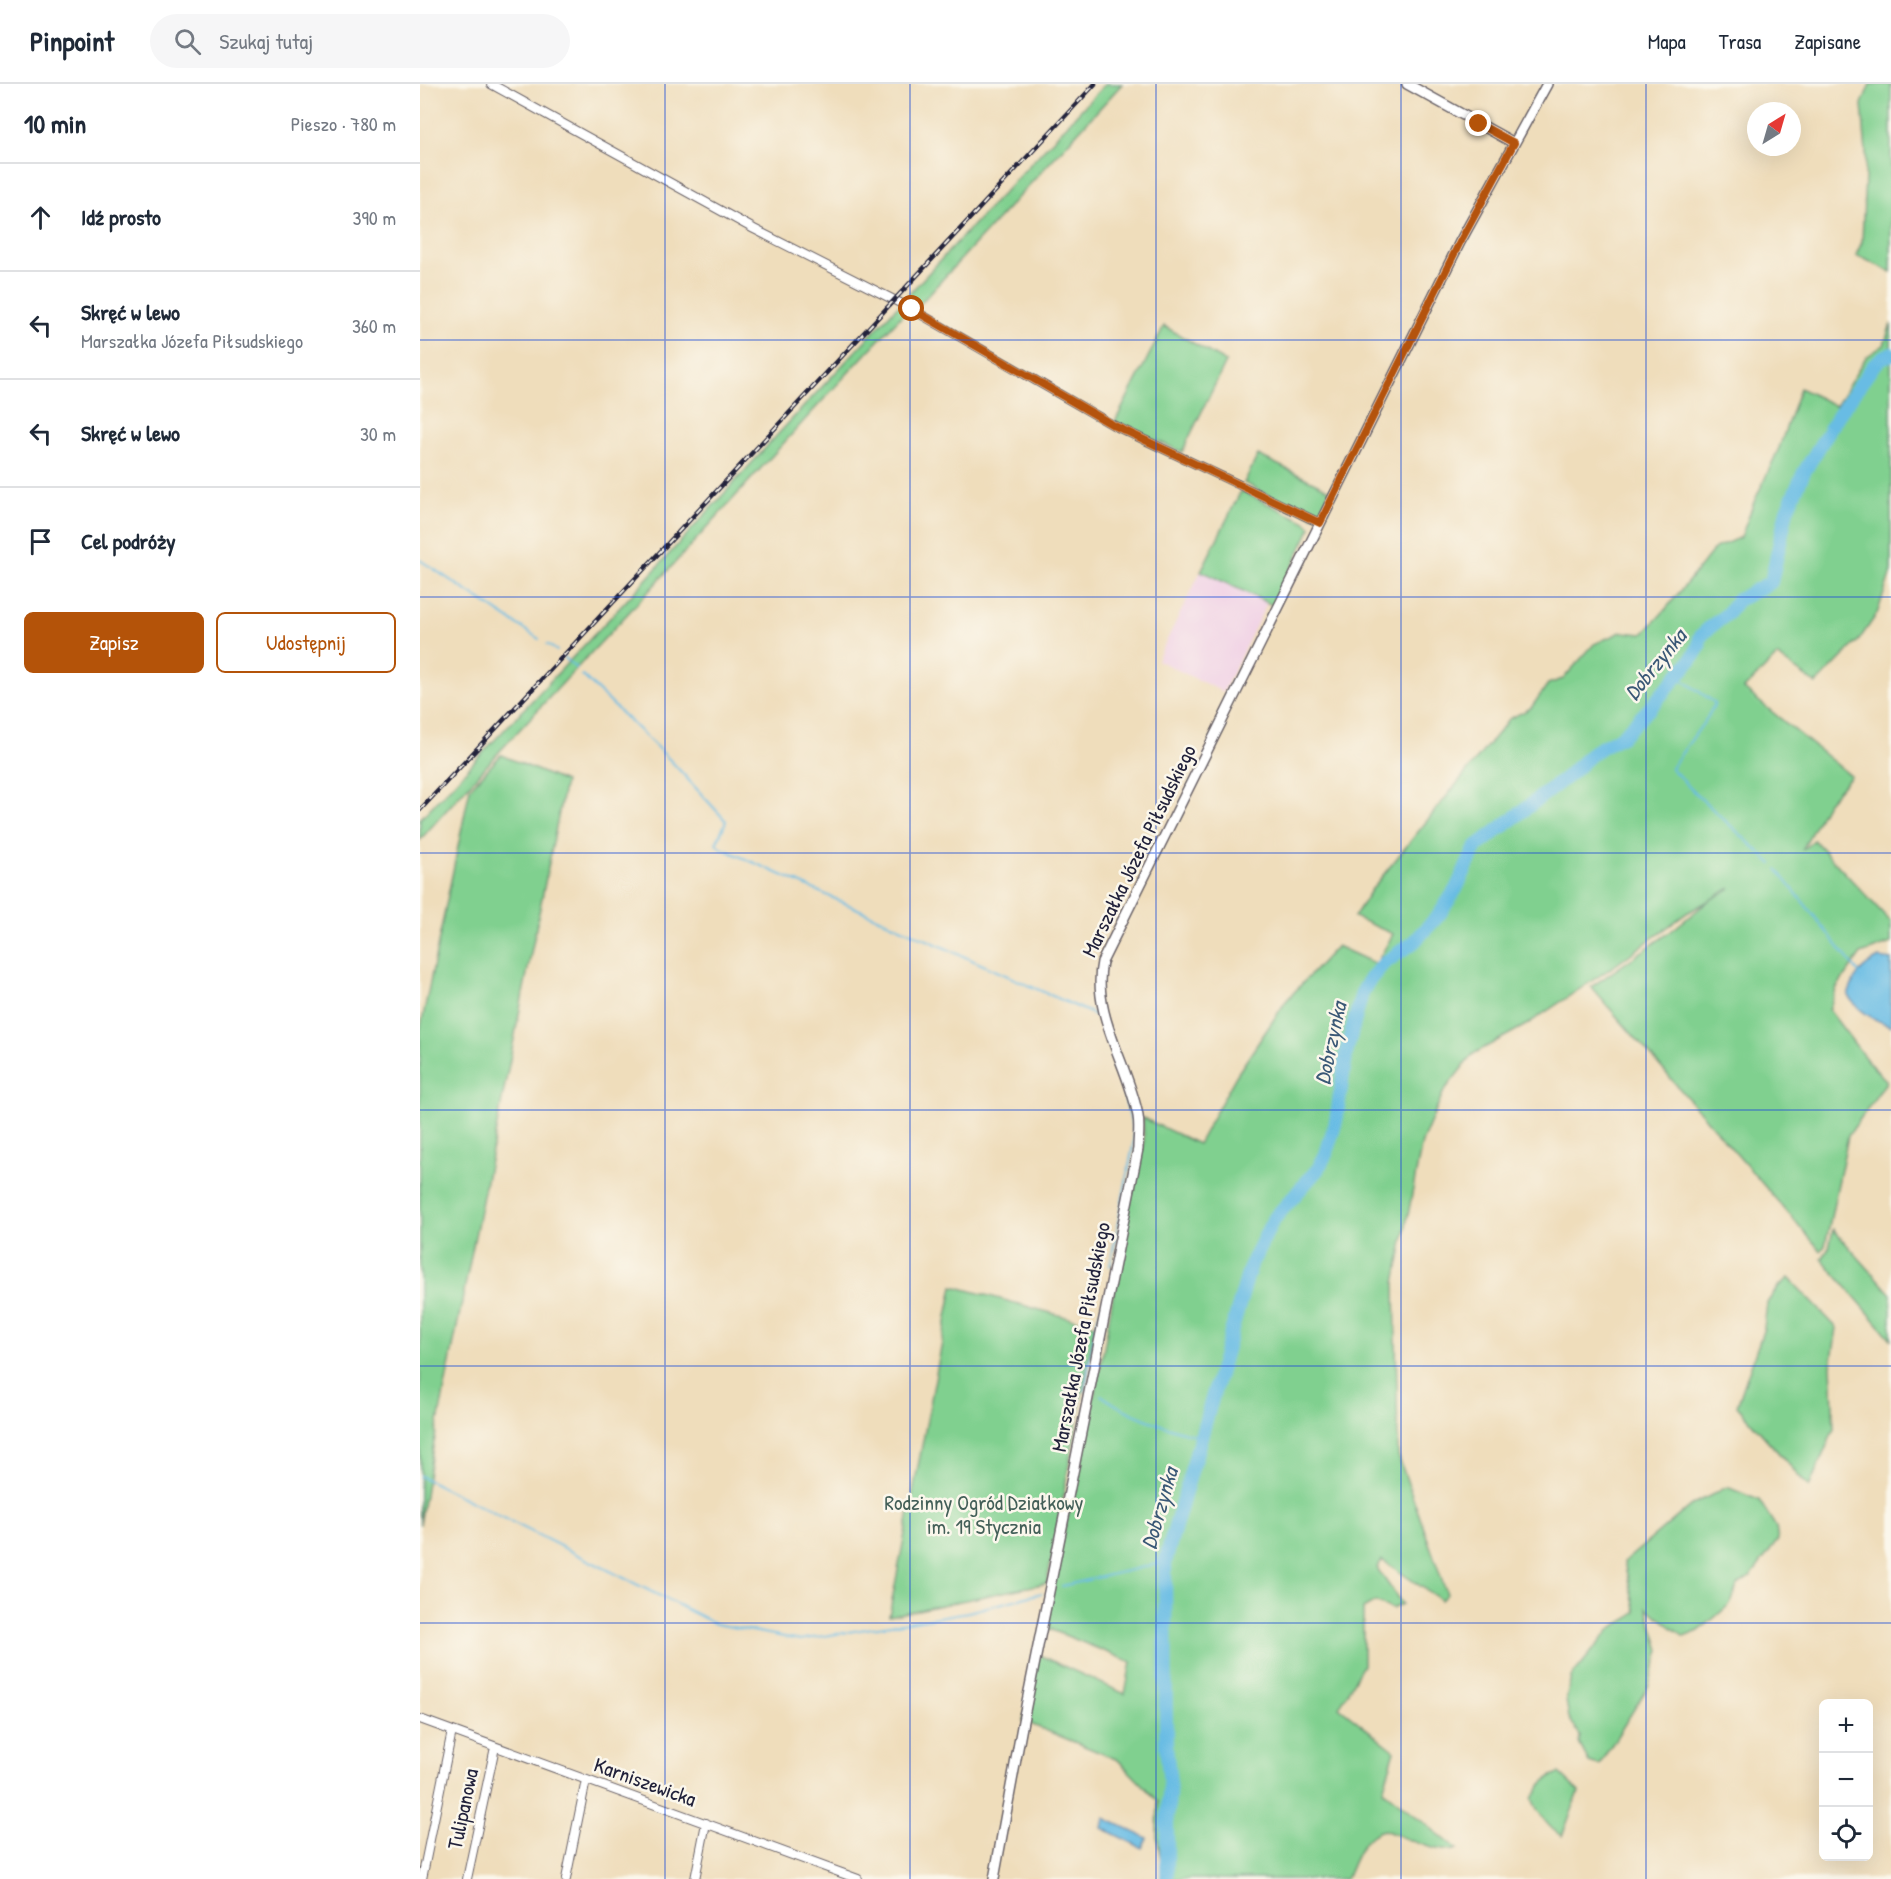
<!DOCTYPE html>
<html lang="pl">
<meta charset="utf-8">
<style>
:root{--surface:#fff;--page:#f6f6f7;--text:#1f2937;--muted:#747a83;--line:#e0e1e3;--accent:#b45309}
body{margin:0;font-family:"Patrick Hand",sans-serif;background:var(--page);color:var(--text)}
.controls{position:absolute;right:18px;bottom:18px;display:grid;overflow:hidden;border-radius:9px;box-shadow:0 6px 24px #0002}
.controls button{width:54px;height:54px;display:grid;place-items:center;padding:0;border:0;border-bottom:2px solid var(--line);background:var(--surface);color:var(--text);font:30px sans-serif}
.compass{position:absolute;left:1327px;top:18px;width:54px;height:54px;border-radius:50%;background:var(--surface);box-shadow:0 6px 24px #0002;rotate:37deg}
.stop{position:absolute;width:18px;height:18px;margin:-14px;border:4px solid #b45309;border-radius:50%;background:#fff}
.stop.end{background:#b45309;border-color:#fff;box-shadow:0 2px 6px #0008}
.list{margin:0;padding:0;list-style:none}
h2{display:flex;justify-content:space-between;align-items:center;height:78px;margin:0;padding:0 24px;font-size:26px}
h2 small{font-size:20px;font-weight:400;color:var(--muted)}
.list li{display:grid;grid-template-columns:39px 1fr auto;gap:18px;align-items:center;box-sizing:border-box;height:108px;padding:0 24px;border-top:2px solid var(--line)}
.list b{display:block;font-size:22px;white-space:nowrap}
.list p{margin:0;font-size:20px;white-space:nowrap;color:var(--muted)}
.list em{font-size:20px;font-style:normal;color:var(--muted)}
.actions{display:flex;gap:12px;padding:18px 24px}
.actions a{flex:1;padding:14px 0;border:2px solid var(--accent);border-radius:9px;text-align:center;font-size:21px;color:var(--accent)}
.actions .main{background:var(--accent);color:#fff}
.icon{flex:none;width:33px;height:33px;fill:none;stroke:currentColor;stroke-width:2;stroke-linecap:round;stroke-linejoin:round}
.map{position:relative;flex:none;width:1471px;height:1795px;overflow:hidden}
header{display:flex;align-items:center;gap:36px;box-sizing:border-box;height:84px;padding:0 30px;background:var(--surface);border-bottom:2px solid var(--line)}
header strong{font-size:28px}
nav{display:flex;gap:33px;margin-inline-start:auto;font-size:21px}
.search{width:420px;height:54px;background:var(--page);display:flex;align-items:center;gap:15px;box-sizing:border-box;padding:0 21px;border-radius:33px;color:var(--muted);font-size:22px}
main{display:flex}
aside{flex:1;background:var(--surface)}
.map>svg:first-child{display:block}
.built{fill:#f0d0e5}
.green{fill:#80d08f;stroke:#517965;stroke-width:1.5}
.water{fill:#68bce4;stroke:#456f90;stroke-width:1.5}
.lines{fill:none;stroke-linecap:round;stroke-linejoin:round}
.stream{stroke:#68bce4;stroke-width:2}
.river{stroke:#68bce4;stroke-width:14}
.minor-casing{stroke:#6a6368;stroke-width:10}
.tertiary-casing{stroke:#6a6368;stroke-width:12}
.minor{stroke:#fff;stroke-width:8}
.tertiary{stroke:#fff;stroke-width:9}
.rail-casing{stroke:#22223b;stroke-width:4.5}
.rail{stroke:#fbf7ec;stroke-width:2;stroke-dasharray:7;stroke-linecap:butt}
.route{stroke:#b45309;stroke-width:8}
.grid{fill:none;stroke:#1d4ed8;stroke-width:1.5;stroke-opacity:0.55}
.labels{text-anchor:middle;stroke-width:5;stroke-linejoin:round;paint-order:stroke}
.street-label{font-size:21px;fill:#22223b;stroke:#fbf7ec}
.park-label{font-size:21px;fill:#435f58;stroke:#fbf7ec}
.water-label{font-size:22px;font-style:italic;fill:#3a5876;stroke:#fbf7ec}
</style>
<header>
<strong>Pinpoint</strong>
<div class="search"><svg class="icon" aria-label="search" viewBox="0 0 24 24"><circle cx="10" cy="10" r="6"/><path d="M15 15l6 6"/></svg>Szukaj tutaj</div>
<nav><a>Mapa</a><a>Trasa</a><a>Zapisane</a></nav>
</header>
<main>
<aside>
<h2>10 min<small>Pieszo · 780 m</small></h2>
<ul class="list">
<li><svg class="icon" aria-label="ahead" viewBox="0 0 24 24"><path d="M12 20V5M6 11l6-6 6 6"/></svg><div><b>Idź prosto</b></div><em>390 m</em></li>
<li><svg class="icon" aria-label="left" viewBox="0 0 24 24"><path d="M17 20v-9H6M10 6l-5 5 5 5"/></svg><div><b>Skręć w lewo</b><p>Marszałka Józefa Piłsudskiego</p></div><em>360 m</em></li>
<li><svg class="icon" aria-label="left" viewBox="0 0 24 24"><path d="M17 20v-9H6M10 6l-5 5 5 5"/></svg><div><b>Skręć w lewo</b></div><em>30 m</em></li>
<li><svg class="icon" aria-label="arrive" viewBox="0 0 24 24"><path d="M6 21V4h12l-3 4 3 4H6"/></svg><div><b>Cel podróży</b></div></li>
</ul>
<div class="actions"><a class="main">Zapisz</a><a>Udostępnij</a></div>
</aside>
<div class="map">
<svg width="1471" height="1795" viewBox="0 0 1471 1795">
<rect width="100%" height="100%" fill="#fbf7ec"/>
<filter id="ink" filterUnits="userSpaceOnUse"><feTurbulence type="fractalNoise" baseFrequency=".0167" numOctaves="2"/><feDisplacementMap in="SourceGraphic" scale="12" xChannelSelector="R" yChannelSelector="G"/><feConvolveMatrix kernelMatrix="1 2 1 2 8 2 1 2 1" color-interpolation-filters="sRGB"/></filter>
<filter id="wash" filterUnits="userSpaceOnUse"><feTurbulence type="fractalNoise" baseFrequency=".008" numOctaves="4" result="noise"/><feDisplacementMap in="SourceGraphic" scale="24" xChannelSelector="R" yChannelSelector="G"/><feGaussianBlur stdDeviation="1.35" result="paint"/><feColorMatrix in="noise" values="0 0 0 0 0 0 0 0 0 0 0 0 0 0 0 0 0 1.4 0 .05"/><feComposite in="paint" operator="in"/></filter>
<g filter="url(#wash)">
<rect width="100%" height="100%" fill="#efddbb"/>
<path class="built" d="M 781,487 L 847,519 L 803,608 L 737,576 Z"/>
<path class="green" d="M 685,0 L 702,0 L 497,223 L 492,221 C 410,306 332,395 252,482 C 168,573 82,662 0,756 L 0,735 L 222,500 L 359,349 Z
M 1450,0 L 1471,0 L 1471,188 L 1436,171 L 1442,158 L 1446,69 L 1442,20 Z
M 1471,240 L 1471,488 L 1457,530 L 1439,556 L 1396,600 L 1357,572 L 1324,605 L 1431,692 L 1407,719 L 1382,766 L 1394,756 L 1471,838 L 1471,859 L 1441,870 L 1417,903 L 1409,926 L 1449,979 L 1467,997 L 1428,1052 L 1405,1162 L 1401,1167 L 1171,903 L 1250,848 L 1290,816 L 1311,804 L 1267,829 L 1197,880 L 1106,941 L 1053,970 L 1024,1007 L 1002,1058 L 975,1199 L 978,1371 L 1027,1510 L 1021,1516 L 962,1476 L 957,1484 L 982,1520 L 972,1525 L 955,1518 L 943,1525 L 943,1581 L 919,1623 L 975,1667 L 963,1706 L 1037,1765 C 1022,1772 980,1752 964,1746 C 942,1750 934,1777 926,1795 L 741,1795 L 741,1778 L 737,1751 L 738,1717 L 698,1676 L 603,1637 L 617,1570 L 705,1610 L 711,1578 L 622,1542 L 660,1380 L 684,1264 L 718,1065 L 724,1062 L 723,1034 L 778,1060 L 816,992 L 866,917 L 917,862 L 956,880 L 973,850 L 934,833 L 952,805 L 1089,635 L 1111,624 L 1128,600 L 1143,595 L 1174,560 L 1201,548 L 1223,550 L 1245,526 L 1295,464 L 1321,453 L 1334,418 L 1359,364 L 1380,304 L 1416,322 L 1446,273 L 1464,261 Z
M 744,242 L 806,278 L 762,368 L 695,338 Z
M 838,371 L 910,406 L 899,430 L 892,432 L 824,399 Z
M 821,407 L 886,438 L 891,443 L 854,522 L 781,487 Z
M 81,671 L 145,698 L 11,1374 L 0,1441 L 0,947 L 50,704 Z
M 1413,1145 L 1471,1210 L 1471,1255 L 1402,1175 L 1409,1164 Z
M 1369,1194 L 1417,1244 L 1411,1282 L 1414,1345 L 1389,1403 L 1317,1322 L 1344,1244 L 1347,1219 L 1358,1203 Z
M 533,1202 L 675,1241 L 627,1499 L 469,1532 Z
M 1307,1403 L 1339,1416 L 1356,1443 L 1358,1456 L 1331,1492 L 1317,1502 L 1310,1520 L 1279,1547 L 1264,1553 L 1227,1524 L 1240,1566 L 1228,1603 L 1179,1681 L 1169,1678 L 1159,1659 L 1160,1651 L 1149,1634 L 1146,1616 L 1151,1593 L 1191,1544 L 1209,1534 L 1216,1528 L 1204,1478 L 1270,1422 Z
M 1139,1689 L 1159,1708 L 1142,1752 C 1129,1745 1118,1729 1112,1715 C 1119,1703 1125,1694 1139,1689 Z"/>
<path class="water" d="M 1459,874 L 1471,876 L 1471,942 C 1452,935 1440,928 1428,912 C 1434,892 1441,883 1459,874 Z
M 684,1734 L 727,1754 L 722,1764 L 682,1744 Z"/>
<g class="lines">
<path class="stream" d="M 0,476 L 119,555
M 127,560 L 137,567
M 145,574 L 156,584
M 162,591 L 252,678 L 306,737 L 296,760 L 301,764 L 682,934
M 1256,591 L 1295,619 L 1287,634 L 1251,684 L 1273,707 L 1352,780
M 1357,785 L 1439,889
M 690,1182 L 714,1057 L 713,1045 L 694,973
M 665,1307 L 676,1240 L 682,1223
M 681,1311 C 705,1330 752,1346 782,1353
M 0,1392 L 296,1540 L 380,1556 L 548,1528 L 622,1509
M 642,1502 L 745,1478"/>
<path class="river" d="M 747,1795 L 747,1739 L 750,1699 L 746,1662 L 745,1478 L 830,1183 L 853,1136 L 898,1085 L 906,1070 L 916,1037 L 927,965 L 942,909 L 948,898 L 963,880 L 994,858 L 1019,831 L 1036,805 L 1056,763 L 1149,691 L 1175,667 L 1202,652 L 1229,625 L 1271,576 L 1279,563 L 1280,553 L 1289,544 L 1307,530 L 1318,516 L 1351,498 L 1367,426 L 1384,388 L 1419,330 L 1454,281 L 1462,274 L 1471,270"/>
</g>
</g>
<g filter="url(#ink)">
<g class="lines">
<g class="minor-casing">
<path id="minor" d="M 71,0 L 334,145 L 488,223 L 693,341 L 900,439
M 0,1635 L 438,1795
M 2,1795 L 32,1647
M 47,1795 L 75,1663
M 146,1795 L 166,1696
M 275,1795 L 286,1739"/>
</g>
<g class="tertiary-casing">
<path id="tertiary" d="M 987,0 L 1094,59
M 574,1795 L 603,1637 L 718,1065 C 718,1054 720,1043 718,1032 C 709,982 671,930 682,878 L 1040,158 L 1127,0"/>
</g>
<use href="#minor" class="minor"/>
<use href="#tertiary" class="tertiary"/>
<g class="rail-casing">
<path id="rail" d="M 0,726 L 675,0"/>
</g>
<use href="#rail" class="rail"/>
</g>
</g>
<g class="lines" filter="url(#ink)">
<path class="route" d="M 492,225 L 693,341 L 900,439 L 1040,158 L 1094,59 L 1059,40"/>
</g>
<path class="grid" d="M 245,0 L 245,1795M 490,0 L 490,1795M 736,0 L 736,1795M 981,0 L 981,1795M 1226,0 L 1226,1795M 0,256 L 1471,256M 0,513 L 1471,513M 0,769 L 1471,769M 0,1026 L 1471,1026M 0,1282 L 1471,1282M 0,1539 L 1471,1539"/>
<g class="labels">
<g class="street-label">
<text transform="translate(719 767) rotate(-64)" y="7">Marszałka Józefa Piłsudskiego</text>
<text transform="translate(661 1253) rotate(-79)" y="7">Marszałka Józefa Piłsudskiego</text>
<text transform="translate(225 1698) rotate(20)" y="7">Karniszewicka</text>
<text transform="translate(43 1725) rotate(-78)" y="7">Tulipanowa</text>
</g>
<g class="park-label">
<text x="564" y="1426">Rodzinny Ogród Działkowy<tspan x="564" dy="24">im. 19 Stycznia</tspan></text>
</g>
<g class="water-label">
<text transform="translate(1235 580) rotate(-51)" y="8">Dobrzynka</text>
<text transform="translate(910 959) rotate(-78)" y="8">Dobrzynka</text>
<text transform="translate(739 1424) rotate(-74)" y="8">Dobrzynka</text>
</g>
</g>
</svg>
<div class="controls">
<button>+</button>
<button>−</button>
<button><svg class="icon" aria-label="locate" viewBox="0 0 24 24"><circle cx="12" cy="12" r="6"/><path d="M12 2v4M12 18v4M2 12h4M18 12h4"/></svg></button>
</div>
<svg class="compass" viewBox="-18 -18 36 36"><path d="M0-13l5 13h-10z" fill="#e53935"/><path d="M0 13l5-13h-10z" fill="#747a83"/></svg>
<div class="stop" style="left:492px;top:225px"></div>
<div class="stop end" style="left:1059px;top:40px"></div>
</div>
</main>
